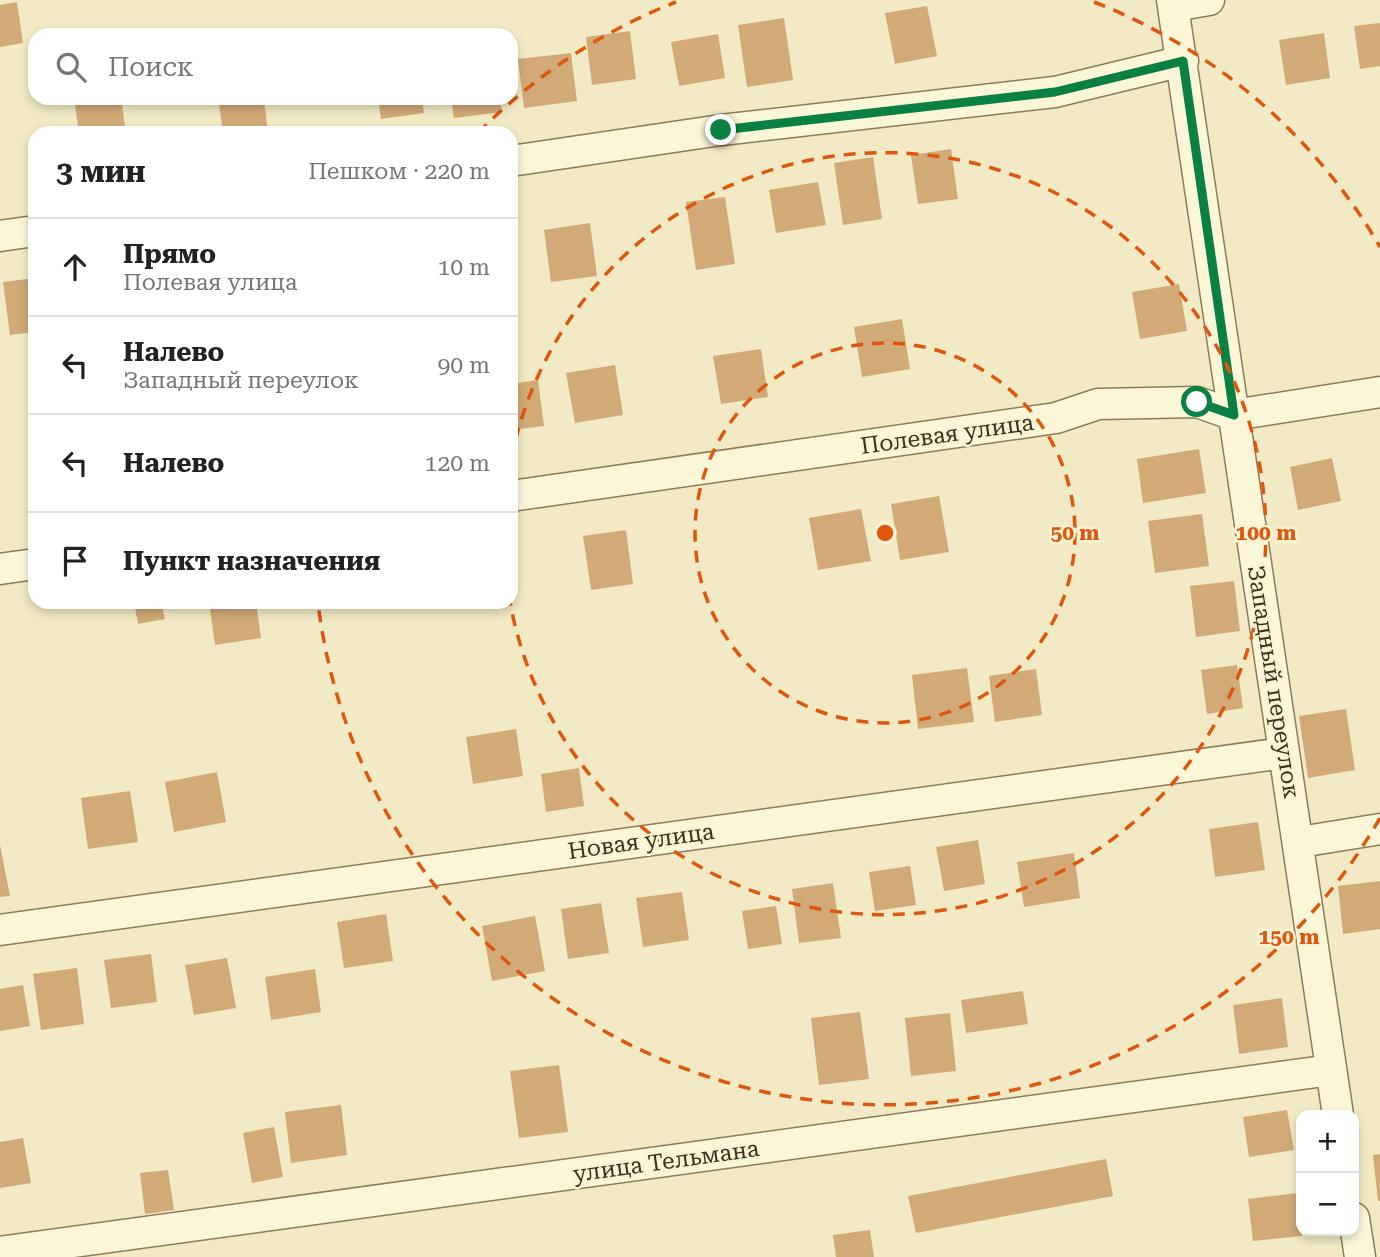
<!DOCTYPE html>
<html lang="ru">
<meta charset="utf-8">
<style>
:root{--surface:#fff;--page:#f6f6f6;--text:#222;--muted:#767676;--line:#e0e0e0}
body{margin:0;font-family:"Roboto Serif",serif;background:var(--page);color:var(--text)}
.controls{position:absolute;right:21px;bottom:21px;display:grid;overflow:hidden;border-radius:14px;box-shadow:0 4px 10px #0003}
.controls button{width:63px;height:63px;display:grid;place-items:center;padding:0;border:0;border-bottom:2px solid var(--line);background:var(--surface);color:var(--text);font:35px sans-serif}
.stop{position:absolute;width:21px;height:21px;margin:-16px;border:5px solid #0b8043;border-radius:50%;background:#fff}
.stop.end{background:#0b8043;border-color:#fff;box-shadow:0 2px 7px #0008}
.list{margin:0;padding:0;list-style:none}
h2{display:flex;justify-content:space-between;align-items:center;height:91px;margin:0;padding:0 28px;font-size:30px}
h2 small{font-size:23px;font-weight:400;color:var(--muted)}
.list li{display:grid;grid-template-columns:46px 1fr auto;gap:21px;align-items:center;box-sizing:border-box;height:98px;padding:0 28px;border-top:2px solid var(--line)}
.list b{display:block;font-size:26px;white-space:nowrap}
.list p{margin:0;font-size:23px;white-space:nowrap;color:var(--muted)}
.list em{font-size:23px;font-style:normal;color:var(--muted)}
.icon{flex:none;width:38px;height:38px;fill:none;stroke:currentColor;stroke-width:2;stroke-linecap:round;stroke-linejoin:round}
.map{position:relative;flex:none;width:1380px;height:1257px;overflow:hidden}
.search{position:absolute;background:var(--surface);box-shadow:0 4px 10px #0003;left:28px;top:28px;width:490px;height:77px;display:flex;align-items:center;gap:18px;box-sizing:border-box;padding:0 24px;border-radius:21px;color:var(--muted);font-size:26px}
.panel{position:absolute;background:var(--surface);box-shadow:0 4px 10px #0003;left:28px;top:126px;width:490px;height:483px;border-radius:21px}
.map>svg:first-child{display:block}
.building{fill:#d1aa77}
.lines{fill:none;stroke-linecap:round;stroke-linejoin:round}
.street-casing{stroke:#8d7c59;stroke-width:33}
.street{stroke:#fbf6d8;stroke-width:30}
.route{stroke:#0b8043;stroke-width:9}
.ring{fill:none;stroke:#df570d;stroke-width:3.5;stroke-dasharray:12 9}
.labels{text-anchor:middle;stroke-width:5;stroke-linejoin:round;paint-order:stroke}
.street-label{font-size:23px;fill:#3c311e;stroke:#f8f3d4}
.centre{fill:#df570d;stroke:#f8f3d4;stroke-width:3.5}
.ring-label{font-size:21px;text-anchor:middle;font-weight:bold;fill:#df570d;stroke:#f8f3d4;stroke-width:5;stroke-linejoin:round;paint-order:stroke}
</style>
<div class="map">
<svg width="1380" height="1257" viewBox="0 0 1380 1257">
<rect width="100%" height="100%" fill="#f1eac4"/>
<path class="building" d="M 17,2 L 23,43 L 0,47 L 0,5 Z
M 927,6 L 937,56 L 895,64 L 885,13 Z
M 784,18 L 793,80 L 747,87 L 738,25 Z
M 1380,23 L 1380,66 L 1360,69 L 1354,26 Z
M 630,31 L 636,79 L 592,85 L 586,37 Z
M 1324,33 L 1330,78 L 1286,85 L 1279,40 Z
M 718,34 L 725,78 L 679,86 L 671,42 Z
M 571,53 L 577,101 L 524,108 L 518,59 Z
M 74,98 L 121,98 L 126,133 L 79,133 Z
M 378,98 L 422,98 L 424,113 L 381,119 Z
M 451,98 L 500,98 L 502,112 L 454,118 Z
M 264,99 L 268,133 L 223,133 L 219,104 Z
M 951,149 L 958,199 L 918,204 L 911,155 Z
M 873,157 L 882,219 L 843,225 L 834,163 Z
M 818,182 L 826,225 L 776,233 L 769,190 Z
M 725,197 L 735,264 L 696,270 L 686,202 Z
M 590,223 L 597,276 L 551,282 L 544,230 Z
M 35,278 L 35,332 L 10,335 L 3,282 Z
M 1179,284 L 1187,331 L 1140,339 L 1132,292 Z
M 902,319 L 910,369 L 862,377 L 854,327 Z
M 761,349 L 768,397 L 721,404 L 713,356 Z
M 615,365 L 623,415 L 575,423 L 566,373 Z
M 538,380 L 544,426 L 511,430 L 511,384 Z
M 1199,449 L 1206,493 L 1143,503 L 1137,459 Z
M 1332,458 L 1341,501 L 1298,510 L 1290,467 Z
M 939,496 L 949,552 L 900,560 L 891,504 Z
M 861,509 L 871,561 L 818,570 L 809,518 Z
M 1202,514 L 1209,566 L 1155,573 L 1148,521 Z
M 626,530 L 633,584 L 591,590 L 583,536 Z
M 1234,581 L 1240,631 L 1196,637 L 1190,586 Z
M 134,602 L 161,602 L 165,619 L 138,624 Z
M 209,602 L 256,602 L 261,638 L 215,645 Z
M 1237,665 L 1243,708 L 1207,714 L 1201,670 Z
M 967,668 L 974,722 L 918,729 L 912,675 Z
M 1036,669 L 1042,715 L 995,722 L 989,676 Z
M 1346,709 L 1355,770 L 1308,778 L 1299,716 Z
M 516,729 L 523,776 L 473,784 L 466,737 Z
M 579,768 L 584,806 L 546,812 L 541,774 Z
M 217,772 L 226,822 L 174,832 L 165,782 Z
M 130,791 L 138,842 L 88,849 L 81,798 Z
M 1258,822 L 1265,870 L 1215,877 L 1209,829 Z
M 978,840 L 985,884 L 944,891 L 936,847 Z
M 0,845 L 10,896 L 0,897 Z
M 1074,853 L 1080,898 L 1024,907 L 1017,862 Z
M 910,866 L 916,905 L 875,911 L 869,872 Z
M 1380,881 L 1380,929 L 1343,934 L 1338,886 Z
M 833,883 L 841,938 L 799,943 L 792,889 Z
M 682,892 L 689,940 L 643,947 L 636,898 Z
M 601,903 L 609,953 L 568,959 L 561,909 Z
M 776,906 L 782,944 L 748,949 L 742,911 Z
M 386,914 L 393,961 L 344,968 L 337,922 Z
M 535,916 L 545,971 L 492,981 L 482,926 Z
M 151,954 L 157,1002 L 111,1008 L 104,960 Z
M 227,958 L 236,1008 L 194,1015 L 185,965 Z
M 77,968 L 84,1024 L 41,1030 L 33,974 Z
M 315,969 L 321,1012 L 271,1020 L 265,977 Z
M 23,985 L 30,1026 L 0,1031 L 0,989 Z
M 1023,991 L 1028,1024 L 966,1033 L 961,1000 Z
M 1282,998 L 1288,1047 L 1239,1054 L 1233,1005 Z
M 860,1012 L 869,1079 L 819,1085 L 811,1018 Z
M 950,1013 L 956,1071 L 911,1076 L 905,1018 Z
M 559,1065 L 568,1132 L 519,1138 L 510,1071 Z
M 341,1105 L 347,1155 L 291,1163 L 285,1112 Z
M 1287,1110 L 1294,1150 L 1249,1157 L 1243,1117 Z
M 274,1127 L 283,1177 L 252,1183 L 243,1133 Z
M 23,1138 L 31,1183 L 0,1188 L 0,1142 Z
M 1380,1154 L 1380,1201 L 1378,1201 L 1373,1155 Z
M 1106,1159 L 1113,1196 L 916,1233 L 908,1196 Z
M 168,1170 L 174,1210 L 145,1214 L 140,1173 Z
M 1298,1193 L 1302,1236 L 1253,1241 L 1248,1199 Z
M 870,1230 L 874,1257 L 836,1257 L 833,1235 Z"/>
<g class="lines">
<g class="street-casing">
<path id="street" d="M 1172,0 L 1338,1115
M 1174,6 L 1209,0
M 511,161 L 721,130 L 1055,92 L 1183,61
M 0,236 L 35,231
M 511,496 L 1056,418 L 1098,404 L 1197,402 L 1234,415 L 1380,392
M 0,569 L 35,564
M 1300,842 L 1380,829
M 0,930 L 1283,753
M 1354,1218 L 1360,1257
M 0,1252 L 1331,1070"/>
</g>
<use href="#street" class="street"/>
</g>
<g class="lines">
<path class="route" d="M 721,130 L 1055,92 L 1183,61 L 1234,415 L 1197,402"/>
</g>
<g class="ring">
<circle cx="885" cy="533" r="190"/>
<path d="M511 460A381 381 0 1 1 510 602"/>
<path d="M1380 818A571 571 0 0 1 318 603M478 133A571 571 0 0 1 676 2M1094 2A571 571 0 0 1 1380 247"/>
</g>
<g class="labels">
<g class="street-label">
<text transform="translate(947 434) rotate(-8)" y="8">Полевая улица</text>
<text transform="translate(1274 682) rotate(81)" y="8">Западный переулок</text>
<text transform="translate(641 841) rotate(-8)" y="8">Новая улица</text>
<text transform="translate(666 1161) rotate(-8)" y="8">улица Тельмана</text>
</g>
</g>
<circle cx="885" cy="533" r="10" class="centre"/>
<g class="ring-label">
<text x="1075" y="540">50 m</text>
<text x="1266" y="540">100 m</text>
<text x="1289" y="944">150 m</text>
</g>
</svg>
<div class="controls">
<button>+</button>
<button>−</button>
</div>
<div class="stop" style="left:1197px;top:402px"></div>
<div class="stop end" style="left:721px;top:130px"></div>
<div class="search"><svg class="icon" aria-label="search" viewBox="0 0 24 24"><circle cx="10" cy="10" r="6"/><path d="M15 15l6 6"/></svg>Поиск</div>
<section class="panel">
<h2>3 мин<small>Пешком · 220 m</small></h2>
<ul class="list">
<li><svg class="icon" aria-label="ahead" viewBox="0 0 24 24"><path d="M12 20V5M6 11l6-6 6 6"/></svg><div><b>Прямо</b><p>Полевая улица</p></div><em>10 m</em></li>
<li><svg class="icon" aria-label="left" viewBox="0 0 24 24"><path d="M17 20v-9H6M10 6l-5 5 5 5"/></svg><div><b>Налево</b><p>Западный переулок</p></div><em>90 m</em></li>
<li><svg class="icon" aria-label="left" viewBox="0 0 24 24"><path d="M17 20v-9H6M10 6l-5 5 5 5"/></svg><div><b>Налево</b></div><em>120 m</em></li>
<li><svg class="icon" aria-label="arrive" viewBox="0 0 24 24"><path d="M6 21V4h12l-3 4 3 4H6"/></svg><div><b>Пункт назначения</b></div></li>
</ul>
</section>
</div>
